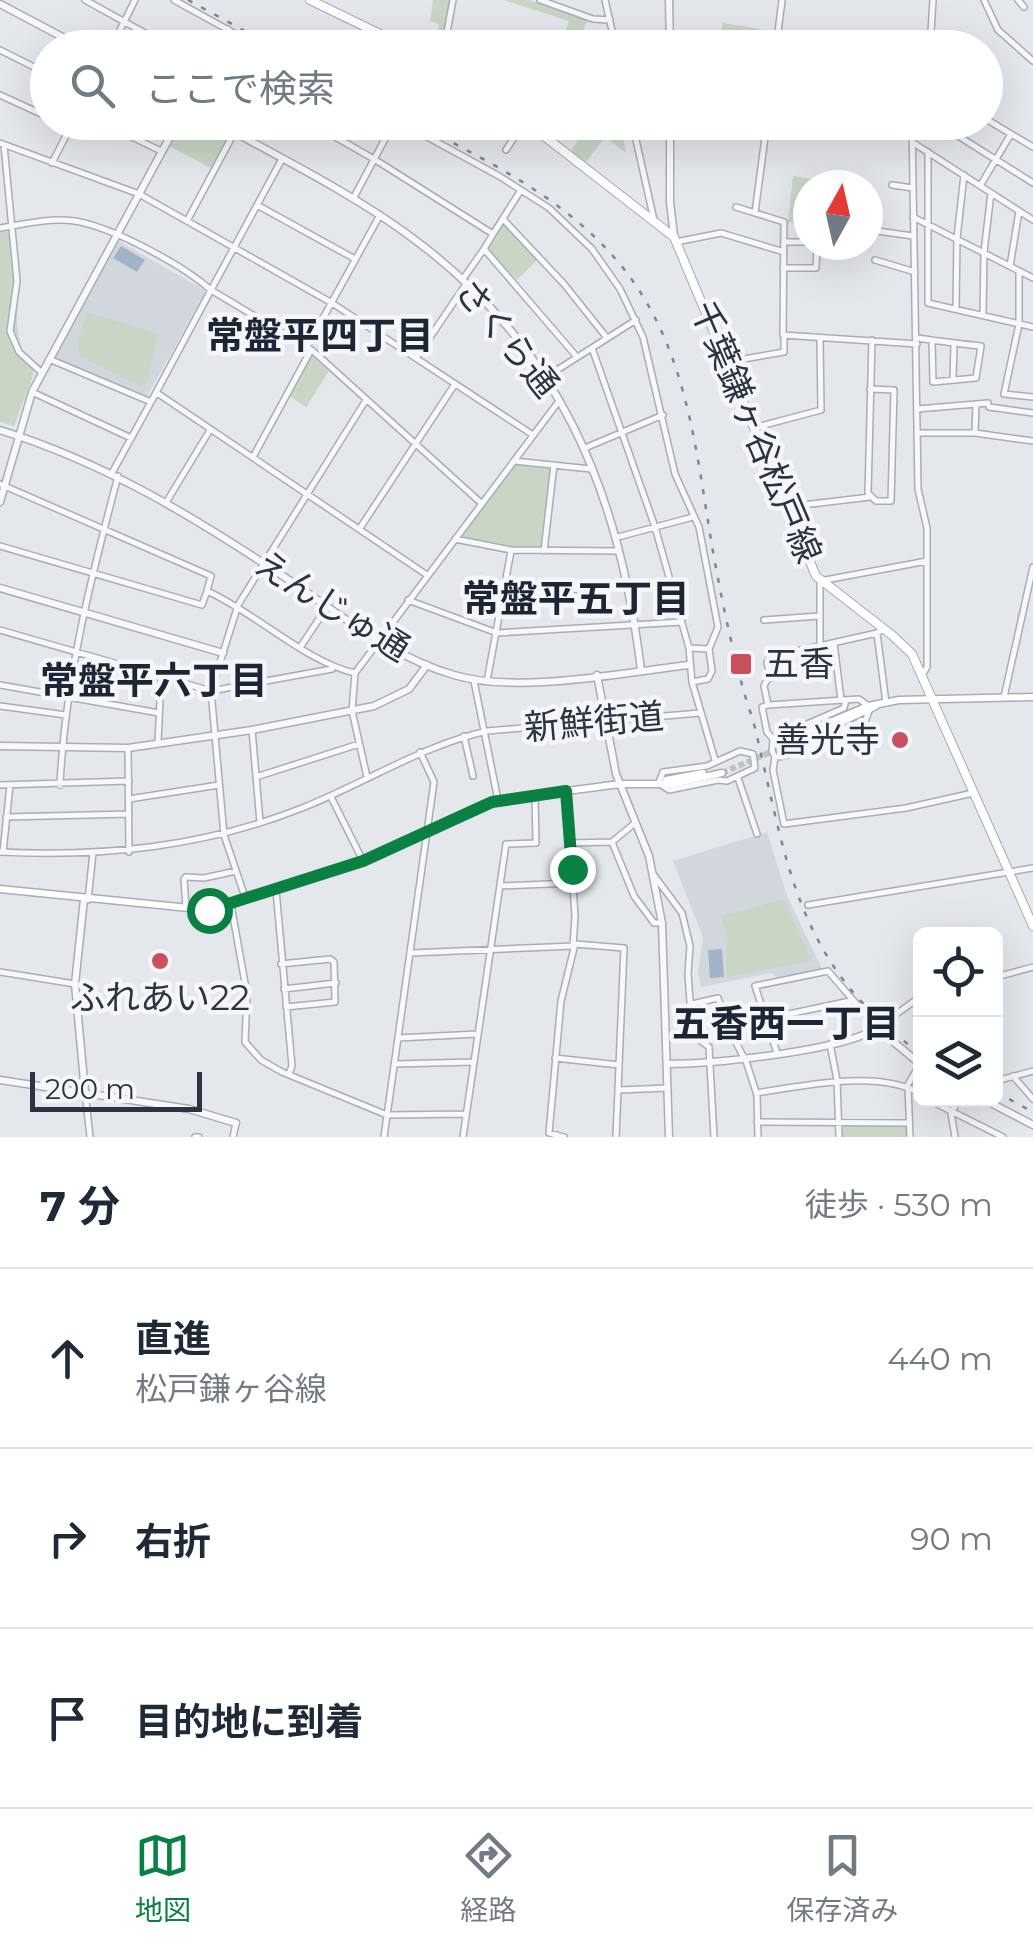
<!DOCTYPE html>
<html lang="ja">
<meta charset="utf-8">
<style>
:root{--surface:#fff;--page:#f2f2f3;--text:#1f2937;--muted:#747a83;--line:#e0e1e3;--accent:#0b8043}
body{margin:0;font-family:Montserrat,"Noto Sans JP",sans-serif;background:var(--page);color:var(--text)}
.controls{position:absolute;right:30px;bottom:30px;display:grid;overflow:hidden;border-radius:15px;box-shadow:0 10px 40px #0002}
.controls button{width:90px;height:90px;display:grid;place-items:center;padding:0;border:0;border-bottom:2px solid var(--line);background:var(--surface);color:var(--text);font:50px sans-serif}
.compass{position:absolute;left:793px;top:170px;width:90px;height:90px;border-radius:50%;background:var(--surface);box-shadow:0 10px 40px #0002;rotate:8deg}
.scale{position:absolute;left:30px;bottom:25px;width:172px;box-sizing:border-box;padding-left:10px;border:5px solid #2c3443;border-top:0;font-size:28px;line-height:35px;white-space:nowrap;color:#2c3443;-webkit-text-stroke:8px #f4f6f8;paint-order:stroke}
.stop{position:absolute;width:30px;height:30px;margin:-22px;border:8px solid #0b8043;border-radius:50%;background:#fff}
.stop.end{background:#0b8043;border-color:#fff;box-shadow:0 2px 10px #0008}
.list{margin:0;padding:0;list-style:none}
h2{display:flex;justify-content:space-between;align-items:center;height:130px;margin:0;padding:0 40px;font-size:42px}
h2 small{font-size:32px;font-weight:400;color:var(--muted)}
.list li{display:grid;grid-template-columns:65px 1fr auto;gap:30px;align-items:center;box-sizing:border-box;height:180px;padding:0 40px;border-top:2px solid var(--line)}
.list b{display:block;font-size:38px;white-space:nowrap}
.list p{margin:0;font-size:32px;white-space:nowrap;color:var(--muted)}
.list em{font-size:32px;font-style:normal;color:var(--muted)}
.icon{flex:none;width:55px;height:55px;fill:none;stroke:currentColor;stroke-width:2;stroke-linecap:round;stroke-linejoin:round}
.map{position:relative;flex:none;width:1033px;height:1137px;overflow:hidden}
.search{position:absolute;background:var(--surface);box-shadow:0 10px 40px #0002;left:30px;right:30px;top:30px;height:110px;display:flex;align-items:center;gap:25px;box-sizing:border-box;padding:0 35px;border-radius:55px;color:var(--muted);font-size:38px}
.sheet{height:670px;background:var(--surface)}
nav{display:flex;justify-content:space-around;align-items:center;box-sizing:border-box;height:140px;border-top:2px solid var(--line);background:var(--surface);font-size:28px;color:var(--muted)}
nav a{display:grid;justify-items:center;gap:5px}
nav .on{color:var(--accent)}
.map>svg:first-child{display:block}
.built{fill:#d2d6dd}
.green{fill:#c9d5c5}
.water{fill:#a1b3c9}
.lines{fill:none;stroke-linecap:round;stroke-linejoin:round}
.secondary-tunnel{stroke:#bfc3c9;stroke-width:6;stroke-dasharray:6 3;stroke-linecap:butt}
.minor-casing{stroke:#a9aeb5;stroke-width:8}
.tertiary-casing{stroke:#a9aeb5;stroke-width:9}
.secondary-casing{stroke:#a9aeb5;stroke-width:9}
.primary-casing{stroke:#a4aab6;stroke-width:10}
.minor{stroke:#f7f8f9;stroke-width:5}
.tertiary{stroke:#f7f8f9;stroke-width:6}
.secondary{stroke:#fff;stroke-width:6}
.primary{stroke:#fff;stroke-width:8}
.rail{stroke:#7e8694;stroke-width:2.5;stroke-dasharray:5 10;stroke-linecap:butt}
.route{stroke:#0b8043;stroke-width:12}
.poi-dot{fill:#c9505e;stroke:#f4f6f8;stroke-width:4}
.labels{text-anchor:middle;stroke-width:9;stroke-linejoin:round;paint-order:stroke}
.street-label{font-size:35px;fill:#2c3443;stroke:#f4f6f8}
.poi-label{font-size:35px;fill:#2c3443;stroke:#f4f6f8;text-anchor:start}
.neighbourhood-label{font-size:38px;font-weight:bold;fill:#1e2534;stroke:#f4f6f8}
</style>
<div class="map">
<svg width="1033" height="1137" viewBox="0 0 1033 1137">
<rect width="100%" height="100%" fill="#e4e7eb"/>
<path class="built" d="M 117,240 L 204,290 L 205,293 L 146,398 L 53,357 Z
M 767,832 L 787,896 L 822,969 L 778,978 L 771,973 L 701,987 L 698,972 L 703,937 L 673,861 Z"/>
<path class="green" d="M 433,0 L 450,0 L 441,47 L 437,47 L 439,24 L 430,21 Z
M 503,0 L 530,0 L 587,21 L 580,39 L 565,33 L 569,21 Z
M 723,23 L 783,33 L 824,32 L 823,47 L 781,47 L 780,44 L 775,47 L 718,48 Z
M 183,123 L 205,123 L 229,136 L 212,169 L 170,146 Z
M 603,123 L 623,135 L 626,153 L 605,137 L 586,162 L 571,151 L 589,123 Z
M 793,176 L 837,183 L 808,185 L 808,227 L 788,222 Z
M 504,224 L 537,260 L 517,280 L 488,249 Z
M 8,231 C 32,280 0,325 33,370 L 33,376 L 14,426 L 0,422 L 0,232 Z
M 87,312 L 158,334 L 147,383 L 139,386 L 81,357 L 77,343 Z
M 312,356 L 329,371 L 306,407 L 288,395 Z
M 515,464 L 550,469 L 543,546 L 516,547 L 461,538 Z
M 784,899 L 812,961 L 726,977 L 727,935 L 721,916 Z
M 844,1124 L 907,1125 L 907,1137 L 841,1137 Z"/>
<path class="water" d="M 121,246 L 145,260 L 137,272 L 113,258 Z
M 722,949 L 724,977 L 710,978 L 708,950 Z"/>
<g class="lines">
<path class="secondary-tunnel" d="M 722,773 L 813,734"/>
<g class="minor-casing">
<path id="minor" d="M 85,0 L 172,48
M 174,0 L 261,48
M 540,0 L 593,19 L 610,20
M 605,0 L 616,48
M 984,0 L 998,30 L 1033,61
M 1018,0 L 1024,7
M 111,48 L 135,0
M 218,48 L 228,29
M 444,48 L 453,0
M 776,48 L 782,0
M 930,48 L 933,0
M 0,50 L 48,74
M 986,63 L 990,64 L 986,77
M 0,95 L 48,117
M 986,119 L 1033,147
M 58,122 L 70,128
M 101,122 L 161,151
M 309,122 L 374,159 L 493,234 L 484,249 L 577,357
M 400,122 L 499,176 L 549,208 L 592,249 L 620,289 L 643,337 L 675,474 L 699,527 L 718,627 L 709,649
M 632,122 L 654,220
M 912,122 L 918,489 L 927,528 L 927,667 L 923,674
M 936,122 L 1033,183
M 437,128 L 441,122
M 0,143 L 139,194 L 187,221 L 332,303 L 533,435
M 915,144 L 1033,220
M 4,145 L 17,281 L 10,331 L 19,352 L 41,372
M 506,150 L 524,122
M 928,152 L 928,303 L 1033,327
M 282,159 L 211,290 L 313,351 L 481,503
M 52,163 L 73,122
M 892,185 L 913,188
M 980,186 L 1011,134
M 353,199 L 394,122
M 257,205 L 355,259
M 736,207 L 784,222 L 783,335 L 917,344
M 755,213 L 767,122
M 913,217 L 1033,278
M 503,219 L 564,284 L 607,338
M 187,221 L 234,133
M 0,228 C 20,225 42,219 63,220 C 102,220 181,264 211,290 L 151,402 L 49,359
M 877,231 L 913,236
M 493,234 L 521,190
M 676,242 L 721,233 L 784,252
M 784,242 L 808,242
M 875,260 L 915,272
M 1010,266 L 1019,211
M 783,268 L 816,268 L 817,245
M 1019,271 L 1019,324 L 1004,394 L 1033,397
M 463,279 L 484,249
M 956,309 L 957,238 L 964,175
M 983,314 L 984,252 L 991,193
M 917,338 C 938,341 960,344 981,346 L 976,378 L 933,382 L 932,340
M 307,347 L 380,215
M 592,348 L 655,527 L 689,648 L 692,682 L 715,760
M 416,358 L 466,284
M 726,362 L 784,352 L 784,335
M 546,377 L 636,320
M 953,380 L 954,343
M 870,389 L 894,390 L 891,501 L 876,501 L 868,493 L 872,340
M 32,392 L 131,438
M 157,393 L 427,575
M 989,407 L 1033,413
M 917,409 L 988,403
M 753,428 L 821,410 L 820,338
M 918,433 L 975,433 L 1033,441
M 975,433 L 976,404
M 585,448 L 663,415
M 253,457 L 311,350
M 514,461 L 591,469
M 112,473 L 151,402
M 0,484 L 211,576 L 207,591
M 167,501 L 210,430
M 786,507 L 870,497
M 360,528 L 455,384
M 618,537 L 693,517
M 455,539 L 511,550 L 618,551
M 0,546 L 202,605 L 207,591 C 256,613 306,662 355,673 L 352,711 L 367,777
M 544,551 L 554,465
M 503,594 L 629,586
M 408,600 L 497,633 L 682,622
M 764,620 L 819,616
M 0,630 L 211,691 L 332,669
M 877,633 L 886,703
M 834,643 L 841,700
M 301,646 L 327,607
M 820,646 L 820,581 L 927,561
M 689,648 L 709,649 L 712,671 L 708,679 L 692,682
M 780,655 L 784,674 L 771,678 L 767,663 L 770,657 C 806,649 841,641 877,633 L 884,629
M 355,673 L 559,401
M 769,676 L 764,686 L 768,705 L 762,707 L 767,732 L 773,739
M 474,681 L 498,800
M 487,681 L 511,551
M 0,685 L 159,713
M 1004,697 L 1033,567
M 846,700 L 844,708 L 773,739 L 772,751 L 775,757 L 773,770 L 784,824 L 906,808 L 973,793
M 768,705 L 859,699 L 867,705
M 0,706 L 66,715
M 252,730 L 260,822
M 464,736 L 473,776
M 158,743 L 161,677
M 128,748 L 129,852
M 775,757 C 794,758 845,728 866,719 L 869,711
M 256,777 L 359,744
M 738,778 L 757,834
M 659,782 L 663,772 L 707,766 L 740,751 L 753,754 L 755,768 L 727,781 L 718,780 L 669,790 L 661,785
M 0,785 L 129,781
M 60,785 C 65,679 91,578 118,476
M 566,791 L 570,843
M 331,797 L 363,861
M 129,799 L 219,785
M 6,817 L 129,814
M 612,842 L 634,896 L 654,923 L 662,923
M 0,852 C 105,857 204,847 302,808 C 365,783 421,746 487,731 L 700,713
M 3,852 L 10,785
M 653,874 L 682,913 L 690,946 L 688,974 L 692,1029 L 697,1038 L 709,1047 L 714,1137
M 500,886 L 572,883
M 276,890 L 292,1066 L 289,1074
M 245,897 L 224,835 L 211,691 L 238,605 L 366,400
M 88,900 L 93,853
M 231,905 L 247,994 L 245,1042 L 261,1060 L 282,1072 L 387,1115 L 466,1114
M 808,905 L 1033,868
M 186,907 L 184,879 L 186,877 L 204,878 L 236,871
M 411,953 L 573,946 L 575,916 L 570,843 L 612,842 L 635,823
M 281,964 L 330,959 L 334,962 L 335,1002 L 286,1007
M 0,972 L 75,984
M 996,977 L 1033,967
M 284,989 L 336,983
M 692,1004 L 718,998 L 728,1027 L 744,1058
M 765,1019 L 850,1001
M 398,1038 L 477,1034
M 830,1044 L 837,1080 L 839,1137
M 777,1053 L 755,986 L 828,971 L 877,1028 L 920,997
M 555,1058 L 619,1065
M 745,1058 L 757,1095 L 758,1137
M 394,1064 L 473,1062
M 1013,1076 L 1033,1099
M 996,1081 L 1033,1071
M 907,1086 L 920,1064
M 908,1086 L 910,1137
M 619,1090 L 667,1088
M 85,1092 L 90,1137
M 756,1093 C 801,1086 881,1069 920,1094
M 929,1100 L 1003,1137
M 757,1122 L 909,1123
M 195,1137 L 199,1137
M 233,1137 L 236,1123
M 384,1137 L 434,782 L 420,752
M 463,1137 L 506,844 L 536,843 L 535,795
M 564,1137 L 549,1133 L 561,1001 L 575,944 L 624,948 L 616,1137
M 955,1137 L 951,1113 L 959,1100"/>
</g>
<g class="tertiary-casing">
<path id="tertiary" d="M 669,0 L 670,48
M 0,4 L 83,48
M 216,122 C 280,158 348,191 407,234 C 559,344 619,489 641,670
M 670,122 L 670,202 L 674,236
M 0,430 C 106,463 192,516 283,576 C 337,612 391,657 454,675 C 517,694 622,673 688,665
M 0,502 L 32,392 L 178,122
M 0,588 L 223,653
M 597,675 L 616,774 L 649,856 L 662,923 L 669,1137
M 0,746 L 128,748 L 252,730 L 374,706 L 409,689 L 427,665
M 84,899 L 75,984 L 85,1092
M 667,1064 C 712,1064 843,1051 877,1028 L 920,1064
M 0,1080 L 189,1109 L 236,1123
M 985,1100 L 1033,1125"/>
</g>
<g class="secondary-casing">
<path id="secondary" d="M 811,730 L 868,706 L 899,700 L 1033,697
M 824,730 L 876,706
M 666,780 L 703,773
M 0,889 L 209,910 L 363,861 L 498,800 L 620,784 L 672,784 L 722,773"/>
</g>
<g class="primary-casing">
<path id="primary" d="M 310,0 L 409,48
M 526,122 L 674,237 L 816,576 L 893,636 L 912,654 L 1033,926"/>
</g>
<use href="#minor" class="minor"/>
<use href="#tertiary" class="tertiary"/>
<use href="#secondary" class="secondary"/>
<use href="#primary" class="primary"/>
<path class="rail" d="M 188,0 L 276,48
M 414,122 C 488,162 564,197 619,263 C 685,342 695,442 711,540 C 719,587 729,635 741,681 C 745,698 752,715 756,732 C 788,868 798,966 920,1053
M 996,1092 L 1033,1112"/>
</g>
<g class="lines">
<path class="route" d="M 209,910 L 363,861 L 492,802 L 566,791 L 572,869"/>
</g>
<g class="poi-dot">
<rect x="729" y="652" width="24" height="24" rx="5"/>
<circle cx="900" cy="740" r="10"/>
<circle cx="160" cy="961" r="10"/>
</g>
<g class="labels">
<g class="street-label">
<text transform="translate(507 338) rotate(51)" y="12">さくら通</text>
<text transform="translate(756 432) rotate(67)" y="12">千葉鎌ヶ谷松戸線</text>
<text transform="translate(332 606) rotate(32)" y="12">えんじゅ通</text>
<text transform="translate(594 722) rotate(-5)" y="12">新鮮街道</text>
</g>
<g class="poi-label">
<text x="764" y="676">五香</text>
<text x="880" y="752" text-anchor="end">善光寺</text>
<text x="160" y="1010" text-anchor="middle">ふれあい22</text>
</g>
<g class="neighbourhood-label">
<text x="320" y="349">常盤平四丁目</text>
<text x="576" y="612">常盤平五丁目</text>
<text x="154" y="694">常盤平六丁目</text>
<text x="786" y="1037">五香西一丁目</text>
</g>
</g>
</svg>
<div class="controls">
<button><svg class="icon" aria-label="locate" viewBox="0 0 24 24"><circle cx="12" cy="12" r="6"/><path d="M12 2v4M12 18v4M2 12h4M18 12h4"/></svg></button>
<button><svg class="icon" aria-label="layers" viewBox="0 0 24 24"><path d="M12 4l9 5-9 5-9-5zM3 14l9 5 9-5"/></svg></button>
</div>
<svg class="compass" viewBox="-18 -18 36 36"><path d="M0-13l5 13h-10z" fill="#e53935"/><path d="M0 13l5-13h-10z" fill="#747a83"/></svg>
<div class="scale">200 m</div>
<div class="stop" style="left:209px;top:910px"></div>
<div class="stop end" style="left:572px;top:869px"></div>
<div class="search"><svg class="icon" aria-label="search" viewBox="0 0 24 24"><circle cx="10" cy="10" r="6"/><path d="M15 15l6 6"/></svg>ここで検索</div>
</div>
<section class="sheet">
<h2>7 分<small>徒歩 · 530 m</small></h2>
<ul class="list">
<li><svg class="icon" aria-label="ahead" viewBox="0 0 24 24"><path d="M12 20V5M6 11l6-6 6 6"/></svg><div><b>直進</b><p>松戸鎌ヶ谷線</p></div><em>440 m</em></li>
<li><svg class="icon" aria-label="right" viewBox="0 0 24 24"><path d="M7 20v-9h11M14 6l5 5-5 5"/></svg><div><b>右折</b></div><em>90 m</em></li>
<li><svg class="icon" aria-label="arrive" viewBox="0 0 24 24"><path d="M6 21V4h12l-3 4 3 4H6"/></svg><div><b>目的地に到着</b></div></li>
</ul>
</section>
<nav>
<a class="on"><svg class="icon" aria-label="map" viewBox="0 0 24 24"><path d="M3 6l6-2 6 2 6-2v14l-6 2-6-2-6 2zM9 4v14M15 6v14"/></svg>地図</a>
<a><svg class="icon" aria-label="directions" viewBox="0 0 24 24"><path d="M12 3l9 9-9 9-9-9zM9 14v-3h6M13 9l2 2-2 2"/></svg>経路</a>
<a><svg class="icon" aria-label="saved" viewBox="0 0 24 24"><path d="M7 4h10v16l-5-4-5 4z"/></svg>保存済み</a>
</nav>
